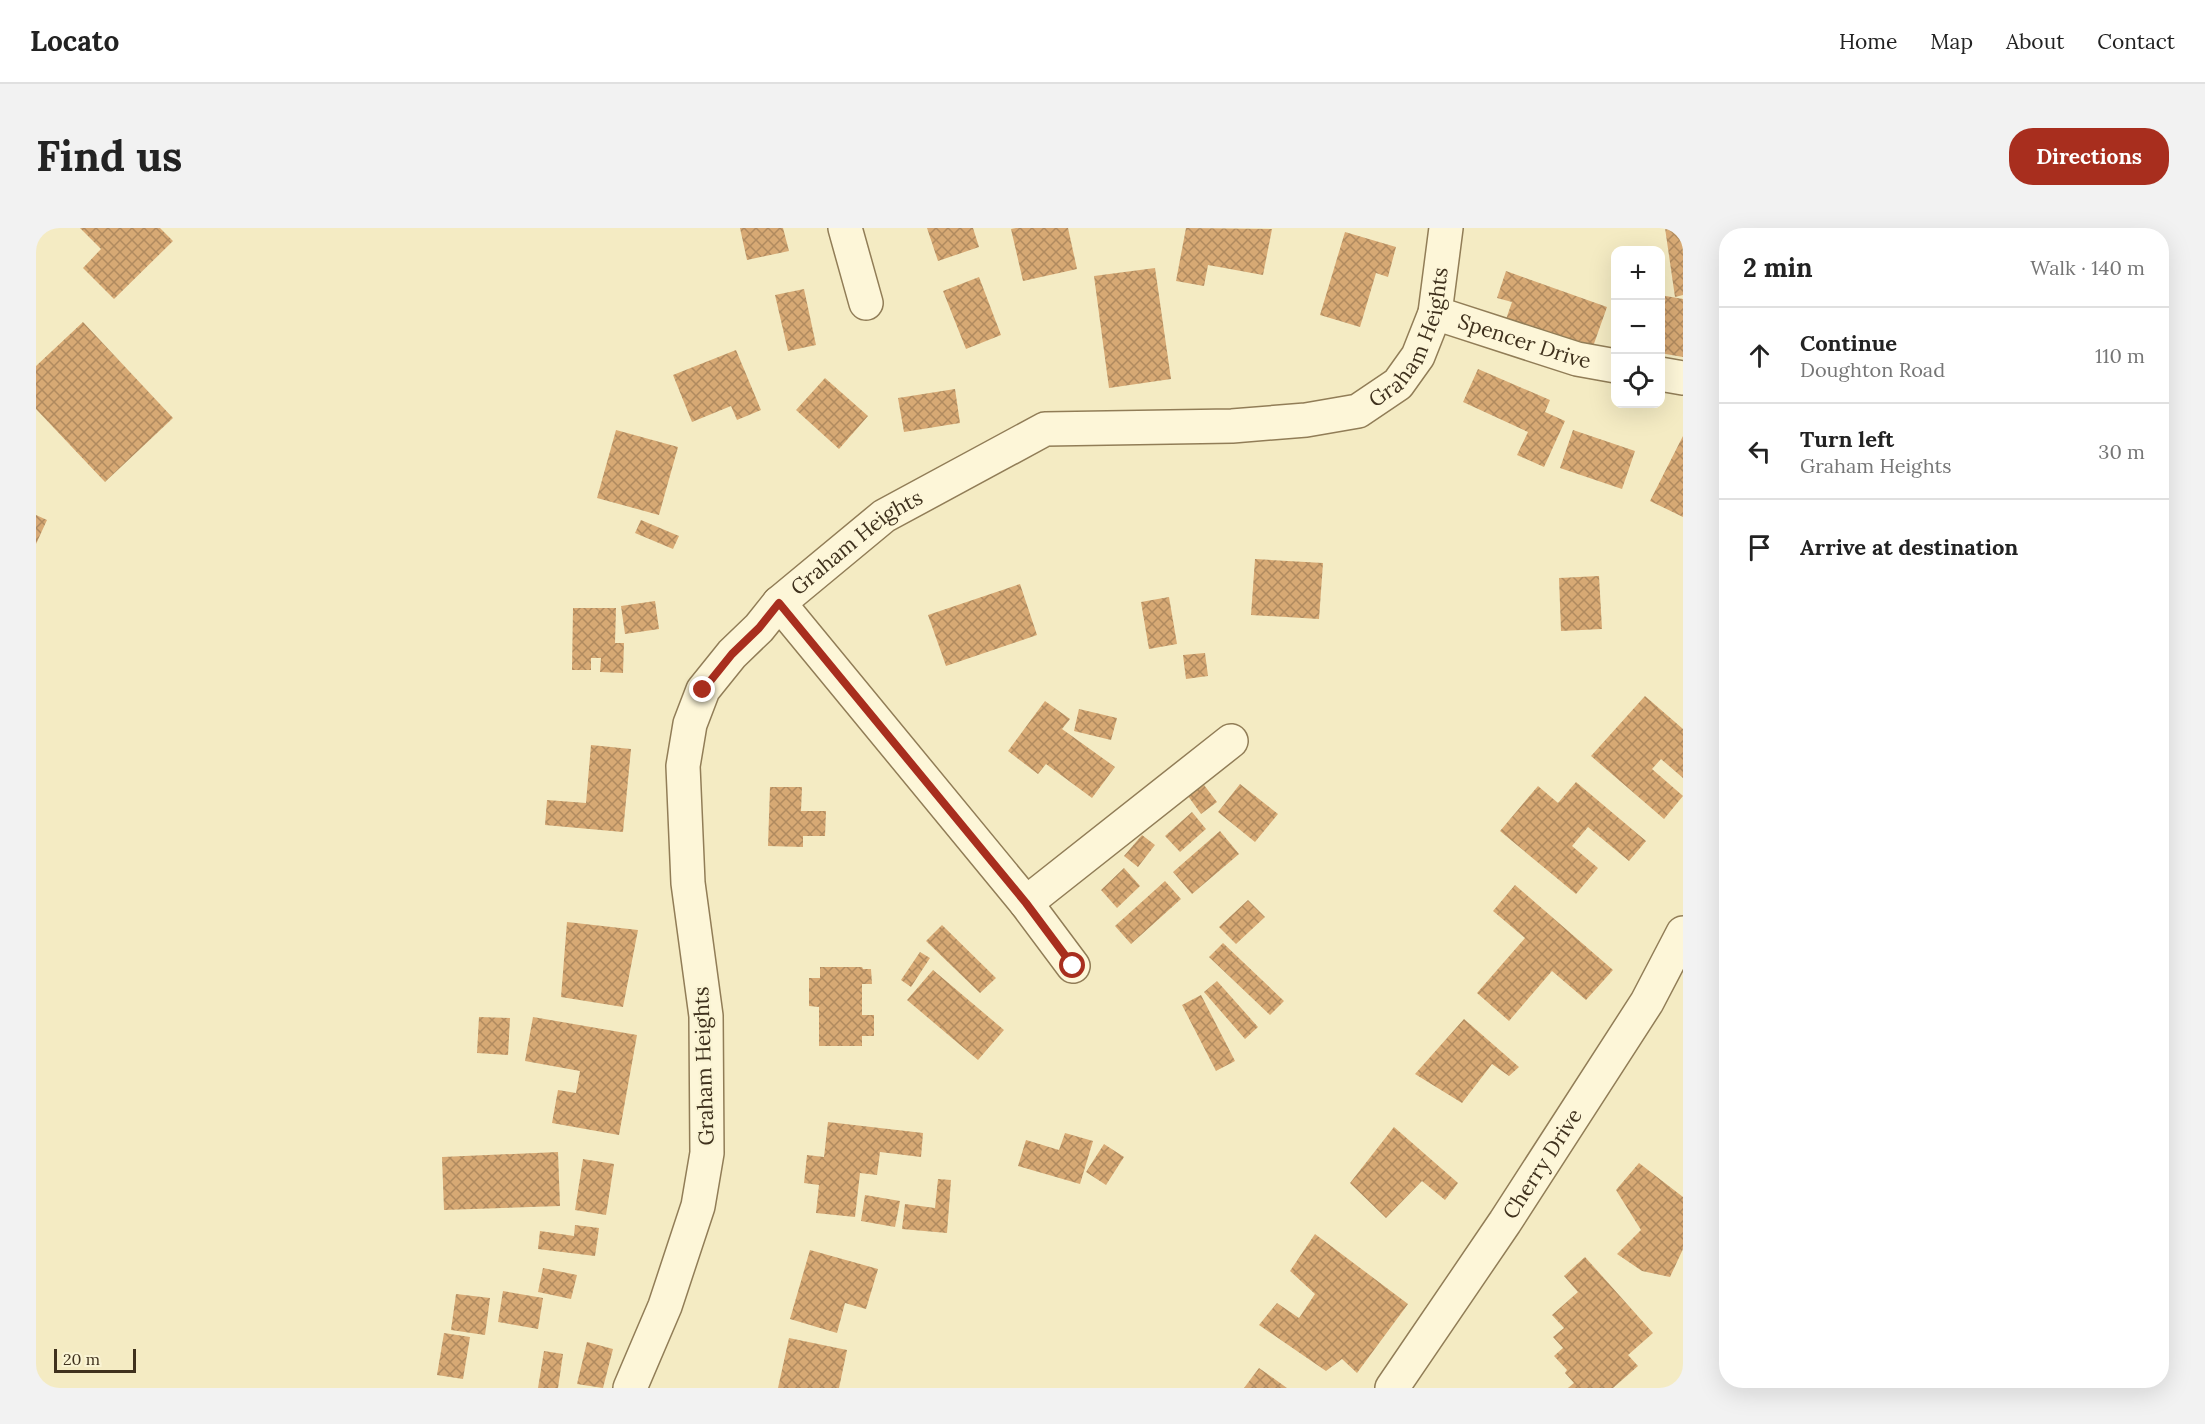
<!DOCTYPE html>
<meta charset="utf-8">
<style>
:root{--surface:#fff;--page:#f2f2f2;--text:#222;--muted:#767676;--line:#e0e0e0;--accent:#a82e1e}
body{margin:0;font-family:Lora,serif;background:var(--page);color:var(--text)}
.controls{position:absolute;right:18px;top:18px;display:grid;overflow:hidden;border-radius:12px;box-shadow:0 6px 24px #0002}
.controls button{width:54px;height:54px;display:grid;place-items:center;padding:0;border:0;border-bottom:2px solid var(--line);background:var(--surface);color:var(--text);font:30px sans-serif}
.scale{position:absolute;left:18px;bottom:15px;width:82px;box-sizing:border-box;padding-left:6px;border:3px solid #3f311d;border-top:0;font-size:16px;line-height:21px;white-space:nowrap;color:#3f311d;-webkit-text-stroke:4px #faf4d4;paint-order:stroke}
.stop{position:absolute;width:18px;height:18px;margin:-14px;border:4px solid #a82e1e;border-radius:50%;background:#fff}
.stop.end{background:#a82e1e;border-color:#fff;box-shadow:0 2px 6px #0008}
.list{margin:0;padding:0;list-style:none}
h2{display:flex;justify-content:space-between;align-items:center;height:78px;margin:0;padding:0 24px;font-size:26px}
h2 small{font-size:20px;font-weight:400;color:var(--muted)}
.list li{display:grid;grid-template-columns:39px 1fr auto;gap:18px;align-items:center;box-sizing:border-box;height:96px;padding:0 24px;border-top:2px solid var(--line)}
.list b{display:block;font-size:22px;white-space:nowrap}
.list p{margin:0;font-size:20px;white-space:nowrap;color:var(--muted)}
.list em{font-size:20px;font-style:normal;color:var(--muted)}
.icon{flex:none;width:33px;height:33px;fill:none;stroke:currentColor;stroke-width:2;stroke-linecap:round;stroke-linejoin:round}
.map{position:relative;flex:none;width:1647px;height:1160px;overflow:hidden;border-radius:24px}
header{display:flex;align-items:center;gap:36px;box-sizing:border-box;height:84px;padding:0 30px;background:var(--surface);border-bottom:2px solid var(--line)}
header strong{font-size:28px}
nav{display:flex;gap:33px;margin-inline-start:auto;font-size:21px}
.intro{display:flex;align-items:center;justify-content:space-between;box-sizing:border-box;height:144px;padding:0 36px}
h1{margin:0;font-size:42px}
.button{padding:15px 27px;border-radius:24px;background:var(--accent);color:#fff;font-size:21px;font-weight:700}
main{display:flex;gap:36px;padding:0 36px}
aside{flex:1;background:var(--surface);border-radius:24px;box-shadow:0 6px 24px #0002}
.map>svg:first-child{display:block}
.building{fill:url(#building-cross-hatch)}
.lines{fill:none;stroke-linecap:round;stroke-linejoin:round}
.minor-casing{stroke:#917d57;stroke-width:36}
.minor{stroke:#fdf6d8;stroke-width:33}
.route{stroke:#a82e1e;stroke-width:8}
.labels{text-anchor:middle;stroke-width:4.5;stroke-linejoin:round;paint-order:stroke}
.street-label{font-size:21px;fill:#3f311d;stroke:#faf4d4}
</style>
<header>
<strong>Locato</strong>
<nav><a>Home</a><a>Map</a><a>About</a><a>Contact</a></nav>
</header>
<div class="intro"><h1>Find us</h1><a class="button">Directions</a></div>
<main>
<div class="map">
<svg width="1647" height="1160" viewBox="0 0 1647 1160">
<defs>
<pattern id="building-cross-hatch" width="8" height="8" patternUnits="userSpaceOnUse" patternTransform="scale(1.5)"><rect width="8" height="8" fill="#d7a974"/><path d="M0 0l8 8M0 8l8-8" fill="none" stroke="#b08a5f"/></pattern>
</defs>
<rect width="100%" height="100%" fill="#f4ebc3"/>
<path class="building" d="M 44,0 L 124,0 L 137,13 L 78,71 L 47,40 L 65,21 Z
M 704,0 L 747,0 L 753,23 L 711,32 Z
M 891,0 L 937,0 L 943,19 L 902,33 Z
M 980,0 L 1032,0 L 1041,41 L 987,53 L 975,1 Z
M 1150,0 L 1236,1 L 1227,47 L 1172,37 L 1168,58 L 1140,53 Z
M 1629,0 L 1647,0 L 1647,67 L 1639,69 Z
M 1309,4 L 1360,19 L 1352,49 L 1340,45 L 1324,99 L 1284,87 Z
M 1119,40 L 1135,151 L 1073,160 L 1058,48 Z
M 1470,43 L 1571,79 L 1554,127 L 1468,97 L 1476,74 L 1461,70 Z
M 943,49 L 965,107 L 930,121 L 907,63 Z
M 768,61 L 780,117 L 752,123 L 739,67 Z
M 1624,67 L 1647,71 L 1647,129 L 1624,125 Z
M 47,94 L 137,190 L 69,254 L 0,181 L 0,138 Z
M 700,122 L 725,182 L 701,192 L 695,178 L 656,194 L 637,147 Z
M 1442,141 L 1514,172 L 1509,184 L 1529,193 L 1508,239 L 1481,227 L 1492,204 L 1427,174 Z
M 789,150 L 832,188 L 803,221 L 760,182 Z
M 919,161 L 924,195 L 868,204 L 862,170 Z
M 580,202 L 642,219 L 623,287 L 561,270 Z
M 1537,202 L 1599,223 L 1586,261 L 1524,240 Z
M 1647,208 L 1647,289 L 1614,273 Z
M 0,287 L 11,292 L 0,316 Z
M 605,292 L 643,308 L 637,321 L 599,305 Z
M 1219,331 L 1287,335 L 1283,391 L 1215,387 Z
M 1563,348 L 1566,401 L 1525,403 L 1523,350 Z
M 984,356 L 1001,407 L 910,438 L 892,387 Z
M 1133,369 L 1141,416 L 1113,421 L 1105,374 Z
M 619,373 L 623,401 L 589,406 L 585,378 Z
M 537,380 L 580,380 L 579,415 L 588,415 L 587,445 L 564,444 L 565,430 L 555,430 L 555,442 L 536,442 Z
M 1169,425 L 1172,448 L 1150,451 L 1147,427 Z
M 1609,468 L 1647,501 L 1647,550 L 1625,531 L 1616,541 L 1647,568 L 1628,591 L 1555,528 Z
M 1009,473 L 1034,491 L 1026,501 L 1079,539 L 1056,570 L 1010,536 L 1002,546 L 972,523 Z
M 1043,481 L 1081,490 L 1075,512 L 1038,503 Z
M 555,517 L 595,521 L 587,604 L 509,597 L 511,572 L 550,575 Z
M 1540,554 L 1610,613 L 1593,633 L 1552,599 L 1536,618 L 1562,640 L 1540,666 L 1464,603 L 1502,558 L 1522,575 Z
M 1204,556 L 1242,586 L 1219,614 L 1182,584 Z
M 1168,557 L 1181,574 L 1165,586 L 1152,568 Z
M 734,559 L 766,559 L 765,583 L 790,583 L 789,608 L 767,608 L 767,619 L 732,618 Z
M 1156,584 L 1170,601 L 1144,624 L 1129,608 Z
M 1184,603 L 1203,626 L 1156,666 L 1137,644 Z
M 1106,607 L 1119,617 L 1102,639 L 1088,628 Z
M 1088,640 L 1104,658 L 1081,680 L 1065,662 Z
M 1129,653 L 1145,671 L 1095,716 L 1079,698 Z
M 1479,657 L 1577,742 L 1550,772 L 1516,743 L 1473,793 L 1441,765 L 1489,710 L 1457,683 Z
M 1212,672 L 1229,689 L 1200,716 L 1183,699 Z
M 531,694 L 602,702 L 587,779 L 525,769 Z
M 906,697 L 960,750 L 944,765 L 890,713 Z
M 1187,715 L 1248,773 L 1234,787 L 1173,729 Z
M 884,724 L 894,730 L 875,759 L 865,752 Z
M 784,739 L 826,739 L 827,741 L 835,741 L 836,756 L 826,756 L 826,787 L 838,787 L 838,808 L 826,808 L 826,818 L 783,818 L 783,779 L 773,778 L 773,750 L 784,750 Z
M 897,742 L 968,802 L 942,832 L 871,772 Z
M 1181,753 L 1222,799 L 1209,811 L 1168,764 Z
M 1165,767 L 1199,833 L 1180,843 L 1146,777 Z
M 443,789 L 474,790 L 472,827 L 441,825 Z
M 497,789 L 601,807 L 583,907 L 516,895 L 522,862 L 540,865 L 544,843 L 489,833 Z
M 1428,791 L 1483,839 L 1473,848 L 1456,836 L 1426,875 L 1379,846 Z
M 792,894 L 887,905 L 885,929 L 844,924 L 841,947 L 824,945 L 819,989 L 780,985 L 783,957 L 768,955 L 771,927 L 788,929 Z
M 1358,899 L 1422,955 L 1409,972 L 1386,953 L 1350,990 L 1314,955 Z
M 1029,905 L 1057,913 L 1044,956 L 982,938 L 990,912 L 1023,922 Z
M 1068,916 L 1088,929 L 1070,957 L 1050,944 Z
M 522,924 L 524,978 L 408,982 L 406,929 Z
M 547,931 L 578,936 L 570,987 L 539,982 Z
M 1603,935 L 1647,969 L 1647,1021 L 1634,1049 L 1606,1043 L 1581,1026 L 1605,1002 L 1580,962 Z
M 902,951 L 915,952 L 911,1005 L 866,1001 L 869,976 L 899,980 Z
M 829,967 L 864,973 L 859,999 L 825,993 Z
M 539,997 L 563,1000 L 559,1028 L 502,1021 L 504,1003 L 538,1008 Z
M 1279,1006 L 1372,1076 L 1321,1145 L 1306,1131 L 1290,1143 L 1223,1097 L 1241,1075 L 1263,1090 L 1279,1066 L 1254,1043 Z
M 774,1022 L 842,1041 L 830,1081 L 809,1075 L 801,1105 L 754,1091 Z
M 1549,1029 L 1617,1105 L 1592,1127 L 1602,1138 L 1577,1160 L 1532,1160 L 1538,1155 L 1529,1145 L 1531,1142 L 1518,1128 L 1527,1120 L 1517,1109 L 1528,1100 L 1516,1087 L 1542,1064 L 1528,1048 Z
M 507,1040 L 541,1047 L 535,1071 L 502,1064 Z
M 467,1063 L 507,1070 L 502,1101 L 462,1094 Z
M 420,1066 L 454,1070 L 449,1107 L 415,1102 Z
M 408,1105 L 434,1109 L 427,1151 L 401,1147 Z
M 753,1110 L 811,1122 L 803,1160 L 742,1160 Z
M 551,1114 L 577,1121 L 567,1160 L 541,1156 Z
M 508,1123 L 527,1126 L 522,1160 L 502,1160 Z
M 1223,1140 L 1251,1160 L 1208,1160 Z"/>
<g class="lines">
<g class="minor-casing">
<g id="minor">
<path d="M 809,0 L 830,75"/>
<path id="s1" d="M 1399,85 L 1541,131 L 1580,138"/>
<path d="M 1624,146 L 1647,150"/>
<path d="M 743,375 L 990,675 L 1037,738"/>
<path d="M 990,675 L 1195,513"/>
<path id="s2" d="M 594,1160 L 629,1078 L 662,978 L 671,925 L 670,788 L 652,655 L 647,538 L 654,496 L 667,462 L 696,426 L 723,400 L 743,375 L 848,288 L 1009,201 L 1196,198 L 1270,192 L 1322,183 L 1362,156 L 1382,128 L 1399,85 L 1410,0"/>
<path id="s3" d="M 1356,1160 L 1469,994 L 1611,774 L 1647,705"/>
</g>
</g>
<use href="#minor" class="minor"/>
</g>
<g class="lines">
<path class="route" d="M 667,462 L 696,426 L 723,400 L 743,375 L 990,675 L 1037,738"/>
</g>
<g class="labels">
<g class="street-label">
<text dy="7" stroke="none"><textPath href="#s2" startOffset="1560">Graham Heights</textPath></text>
<text dy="7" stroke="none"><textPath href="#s1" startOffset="94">Spencer Drive</textPath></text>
<text dy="7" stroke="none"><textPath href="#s2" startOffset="930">Graham Heights</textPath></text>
<text transform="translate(668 838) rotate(-92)" y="7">Graham Heights</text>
<text dy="7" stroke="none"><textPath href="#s3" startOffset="270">Cherry Drive</textPath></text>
</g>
</g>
</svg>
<div class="controls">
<button>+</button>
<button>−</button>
<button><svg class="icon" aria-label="locate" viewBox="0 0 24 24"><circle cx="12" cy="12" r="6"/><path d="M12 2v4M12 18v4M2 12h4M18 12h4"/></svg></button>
</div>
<div class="scale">20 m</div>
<div class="stop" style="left:1037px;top:738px"></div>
<div class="stop end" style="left:667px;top:462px"></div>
</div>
<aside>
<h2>2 min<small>Walk · 140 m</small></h2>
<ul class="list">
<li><svg class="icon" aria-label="ahead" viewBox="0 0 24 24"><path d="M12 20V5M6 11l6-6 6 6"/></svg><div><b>Continue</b><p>Doughton Road</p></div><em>110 m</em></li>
<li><svg class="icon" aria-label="left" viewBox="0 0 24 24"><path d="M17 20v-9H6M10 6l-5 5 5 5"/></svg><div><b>Turn left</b><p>Graham Heights</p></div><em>30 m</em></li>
<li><svg class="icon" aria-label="arrive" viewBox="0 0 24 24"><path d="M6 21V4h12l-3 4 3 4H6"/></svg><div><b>Arrive at destination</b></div></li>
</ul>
</aside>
</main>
